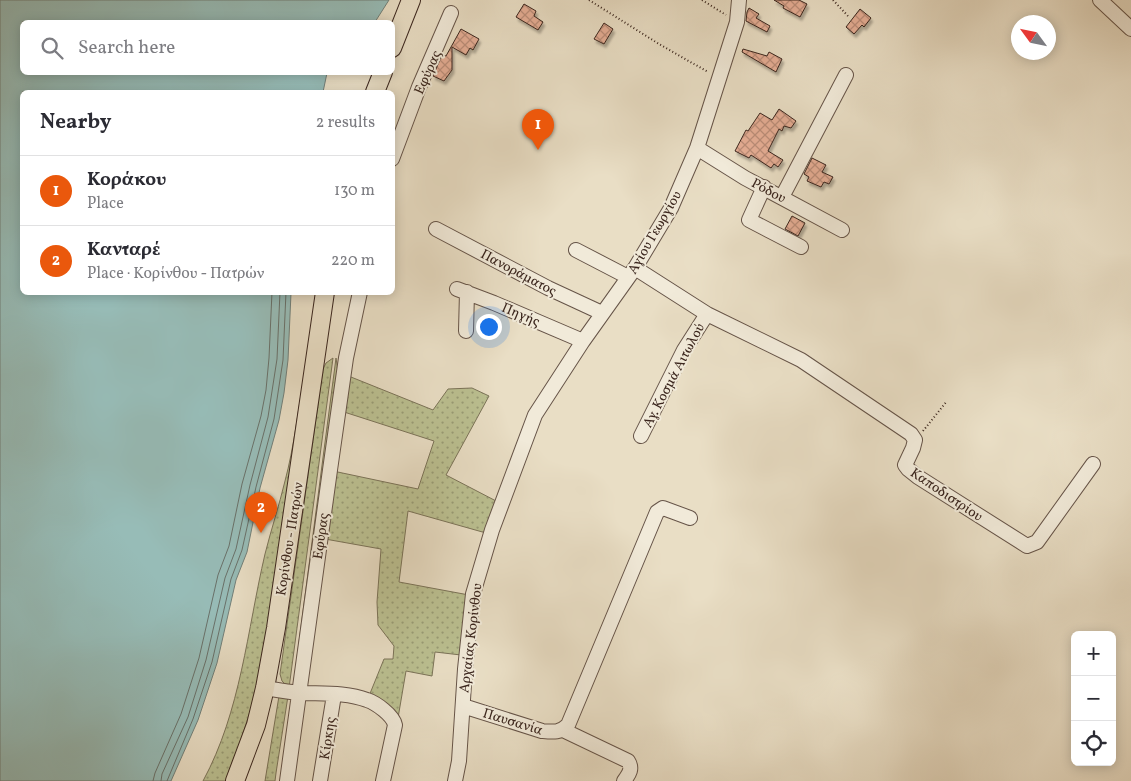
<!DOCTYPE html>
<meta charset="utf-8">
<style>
:root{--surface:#fff;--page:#f7f7f7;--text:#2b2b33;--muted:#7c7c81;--line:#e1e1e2;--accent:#ea580c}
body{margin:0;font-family:Vollkorn,serif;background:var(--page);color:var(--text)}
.controls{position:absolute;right:15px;bottom:15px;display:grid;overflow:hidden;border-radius:8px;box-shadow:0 2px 12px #0003}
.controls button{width:45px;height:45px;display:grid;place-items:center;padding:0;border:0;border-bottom:1px solid var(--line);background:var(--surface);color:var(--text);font:25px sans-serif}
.compass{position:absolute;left:1011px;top:15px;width:45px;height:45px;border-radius:50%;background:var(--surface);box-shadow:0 2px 12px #0003;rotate:303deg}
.you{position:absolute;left:488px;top:326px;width:18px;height:18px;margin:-12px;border:4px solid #fff;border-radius:50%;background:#1a73e8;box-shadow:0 0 0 8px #1a73e833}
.badge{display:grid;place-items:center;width:32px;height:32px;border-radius:50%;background:var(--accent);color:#fff;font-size:16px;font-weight:700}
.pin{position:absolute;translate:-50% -41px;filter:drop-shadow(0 1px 2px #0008)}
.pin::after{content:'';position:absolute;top:26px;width:18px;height:15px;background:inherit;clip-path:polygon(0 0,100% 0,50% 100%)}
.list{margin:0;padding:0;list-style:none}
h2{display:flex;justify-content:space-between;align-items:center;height:65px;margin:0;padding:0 20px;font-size:21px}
h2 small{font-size:16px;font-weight:400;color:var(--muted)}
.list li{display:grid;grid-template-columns:32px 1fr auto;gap:15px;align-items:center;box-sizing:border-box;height:70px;padding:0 20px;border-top:1px solid var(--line)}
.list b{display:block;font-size:19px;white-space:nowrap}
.list p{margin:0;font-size:16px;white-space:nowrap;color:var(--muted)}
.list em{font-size:16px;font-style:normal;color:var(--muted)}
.icon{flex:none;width:28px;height:28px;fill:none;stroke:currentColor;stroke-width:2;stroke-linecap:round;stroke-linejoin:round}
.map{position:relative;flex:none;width:1131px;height:781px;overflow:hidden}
.search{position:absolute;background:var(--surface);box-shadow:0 2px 12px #0003;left:20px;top:20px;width:375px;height:55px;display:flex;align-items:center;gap:12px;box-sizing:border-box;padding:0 18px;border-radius:8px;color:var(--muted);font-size:19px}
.panel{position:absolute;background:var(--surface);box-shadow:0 2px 12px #0003;left:20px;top:90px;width:375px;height:205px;border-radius:8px}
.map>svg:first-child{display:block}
.green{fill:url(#green-dots);stroke:#7b7358}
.water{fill:#97bcb7;stroke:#72807a}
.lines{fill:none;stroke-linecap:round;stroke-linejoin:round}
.shore{stroke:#69716a;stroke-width:1}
.building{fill:url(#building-cross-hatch);stroke:#3b261e;filter:url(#shadow)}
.minor-casing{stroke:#665448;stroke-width:16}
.major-casing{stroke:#3b261e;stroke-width:20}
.path{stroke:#3b261e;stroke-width:2;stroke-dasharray:1 2.5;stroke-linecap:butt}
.minor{stroke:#f1ead9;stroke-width:14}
.major{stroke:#e9dec5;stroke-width:18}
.labels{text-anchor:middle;stroke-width:4;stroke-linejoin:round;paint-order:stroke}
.street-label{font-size:14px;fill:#3b261e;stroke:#f1ead9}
</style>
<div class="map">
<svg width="1131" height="781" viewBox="0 0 1131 781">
<defs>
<pattern id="green-dots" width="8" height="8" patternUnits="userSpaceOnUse" patternTransform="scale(1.25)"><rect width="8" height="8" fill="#bbc091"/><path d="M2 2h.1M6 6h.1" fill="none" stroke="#999c76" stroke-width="1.8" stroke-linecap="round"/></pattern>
<pattern id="building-cross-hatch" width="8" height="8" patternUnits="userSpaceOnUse" patternTransform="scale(1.25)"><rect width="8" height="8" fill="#e5ad94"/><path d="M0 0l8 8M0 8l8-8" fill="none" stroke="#bb8d78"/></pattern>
<filter id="shadow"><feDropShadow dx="2" dy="3.5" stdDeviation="1" flood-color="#0004"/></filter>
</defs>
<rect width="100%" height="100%" fill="#e9dec5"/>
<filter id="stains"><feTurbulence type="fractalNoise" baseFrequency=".004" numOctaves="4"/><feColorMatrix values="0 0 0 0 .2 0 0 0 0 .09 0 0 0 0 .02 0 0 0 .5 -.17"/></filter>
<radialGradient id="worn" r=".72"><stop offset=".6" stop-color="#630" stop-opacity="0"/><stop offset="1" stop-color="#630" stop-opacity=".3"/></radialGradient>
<path class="green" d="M 333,358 L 289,688 L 282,681 L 280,674 L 323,369 L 326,363 Z
M 336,358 L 338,371 L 298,684 L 293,688 Z
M 346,375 L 433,410 L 448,389 L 472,388 L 489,396 L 446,475 L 498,502 L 486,533 L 408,511 L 399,582 L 469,595 L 461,655 L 435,652 L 432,676 L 406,671 L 398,718 L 369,696 L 384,659 L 393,659 L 394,646 L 378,625 L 377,602 L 381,549 L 325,539 L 333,471 L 418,489 L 434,441 L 341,411 Z
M 304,376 L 270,625 L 258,686 L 228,781 L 203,781 C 241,711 247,631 265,554 C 271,530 279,506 285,481 C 294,447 298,411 304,376 Z
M 279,696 L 288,696 L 276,773 L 275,781 L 265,781 Z"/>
<path class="water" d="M 0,0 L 389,0 L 375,22 L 22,22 L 22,72 L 327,73 L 323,92 L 22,92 L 22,292 L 291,293 L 288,360 L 284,393 L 279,420 L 260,488 L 247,552 L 236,580 L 217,663 L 198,720 L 171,781 L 0,781 Z"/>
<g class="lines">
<path class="shore" d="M 153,781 L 155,773 L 181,714 L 199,658 L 218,575 L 229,546 L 242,484 L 261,416 L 266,390 L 269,358 L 272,292
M 161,781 L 162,774 L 188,717 L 206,660 L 225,578 L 236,549 L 250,485 L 268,417 L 277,359 L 280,292
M 167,781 L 193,719 L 212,662 L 231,579 L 242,550 L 256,487 L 274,419 L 283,360 L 286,292"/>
</g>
<path class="building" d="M 774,0 L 799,0 L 807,4 L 800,17 L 783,8 L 784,6 Z
M 524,4 L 536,11 L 534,16 L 543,22 L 538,30 L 516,17 Z
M 749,8 L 759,14 L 756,18 L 770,26 L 767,32 L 746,21 L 747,12 Z
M 860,9 L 871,18 L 864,27 L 862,25 L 854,34 L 846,27 Z
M 604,23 L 613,29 L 604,44 L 594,39 Z
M 461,29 L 479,39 L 473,50 L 470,48 L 466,55 L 452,47 L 452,70 L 444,81 L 433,76 L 442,55 L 446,56 Z
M 743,49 L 767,56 L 769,52 L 782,59 L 776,72 L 742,52 Z
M 779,109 L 796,121 L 791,128 L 784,126 L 782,131 L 779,129 L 768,151 L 783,160 L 778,167 L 774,164 L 771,168 L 751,155 L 749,158 L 735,151 L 746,130 L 748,131 L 760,113 L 772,120 Z
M 812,158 L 826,165 L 822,172 L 833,177 L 829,184 L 824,182 L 821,187 L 807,181 L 809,177 L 804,174 Z
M 792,216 L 805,223 L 798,236 L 785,229 Z"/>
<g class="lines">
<g class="minor-casing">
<path id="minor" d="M 1100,0 L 1131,29
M 697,148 L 745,178 L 842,230
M 392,159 L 419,87 L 451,13
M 764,187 L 749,220 L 801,247
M 782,197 L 846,75
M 436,229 L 548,288 L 602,313
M 576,250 L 628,277
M 635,268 L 707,314 L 801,360 L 911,434 L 915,440 L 913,448 L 905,465 L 908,469 L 918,477 L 1027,546 L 1037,542 L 1093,464
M 457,289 L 494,303 L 583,341
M 466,331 L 467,292
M 641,436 L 684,350 L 707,314
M 265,688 C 277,690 288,692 300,693 C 322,694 346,692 367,700 C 376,703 393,715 395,725 L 383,781
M 463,706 L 542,731 C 553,732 560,733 568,725 L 657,512 L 663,508 L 690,518
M 563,730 L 628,761 C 633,769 629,774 624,781
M 287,781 L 330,470 L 346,358 L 360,292
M 320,781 L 334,695
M 455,781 L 459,761 L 465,669 L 473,594 L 492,530 L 535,415 L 583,341 L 635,268 L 671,208 L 697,148 L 737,22 L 739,0"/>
</g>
<g class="major-casing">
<path id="major" d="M 392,48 L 411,0
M 375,92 L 383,72
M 235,781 L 256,725 L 265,688 L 276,628 L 325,292"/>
</g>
<path class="path" d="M 589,0 L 659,44 L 708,72
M 702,0 L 726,15
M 833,0 L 848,16
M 923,431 L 947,401"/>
<use href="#minor" class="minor"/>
<use href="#major" class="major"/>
</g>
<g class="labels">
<g class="street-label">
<text transform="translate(427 72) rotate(-66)" y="5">Εφύρας</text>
<text transform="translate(769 190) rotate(28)" y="5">Ρόδου</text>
<text transform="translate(654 232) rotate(-60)" y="5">Αγίου Γεωργίου</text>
<text transform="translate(519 272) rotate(28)" y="5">Πανοράματος</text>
<text transform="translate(521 314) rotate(23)" y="5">Πηγής</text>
<text transform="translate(673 375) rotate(-62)" y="5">Αγ. Κοσμά Αιτωλού</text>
<text transform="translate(947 494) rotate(34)" y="5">Καποδιστρίου</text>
<text transform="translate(320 536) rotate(-82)" y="5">Εφύρας</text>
<text transform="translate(289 539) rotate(-81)" y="5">Κορίνθου - Πατρών</text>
<text transform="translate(470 638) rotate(-83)" y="5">Αρχαίας Κορίνθου</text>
<text transform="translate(513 721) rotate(17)" y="5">Παυσανία</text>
<text transform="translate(327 738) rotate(-81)" y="5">Κίρκης</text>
</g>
</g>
<rect width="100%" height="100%" filter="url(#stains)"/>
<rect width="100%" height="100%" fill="url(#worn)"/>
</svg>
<div class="controls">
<button>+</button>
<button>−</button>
<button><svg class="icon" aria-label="locate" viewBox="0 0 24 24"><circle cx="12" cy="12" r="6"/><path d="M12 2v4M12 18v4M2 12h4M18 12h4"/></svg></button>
</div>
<svg class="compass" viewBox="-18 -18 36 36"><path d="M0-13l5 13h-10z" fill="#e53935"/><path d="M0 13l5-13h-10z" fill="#7c7c81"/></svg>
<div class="you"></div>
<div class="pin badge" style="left:538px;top:150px">1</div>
<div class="pin badge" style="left:261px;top:533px">2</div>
<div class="search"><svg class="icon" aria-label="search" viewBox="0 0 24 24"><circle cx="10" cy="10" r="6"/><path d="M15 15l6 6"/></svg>Search here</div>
<section class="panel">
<h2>Nearby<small>2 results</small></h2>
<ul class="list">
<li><span class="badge">1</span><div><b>Κοράκου</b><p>Place</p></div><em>130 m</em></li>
<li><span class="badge">2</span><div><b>Κανταρέ</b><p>Place · Κορίνθου - Πατρών</p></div><em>220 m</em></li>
</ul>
</section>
</div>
